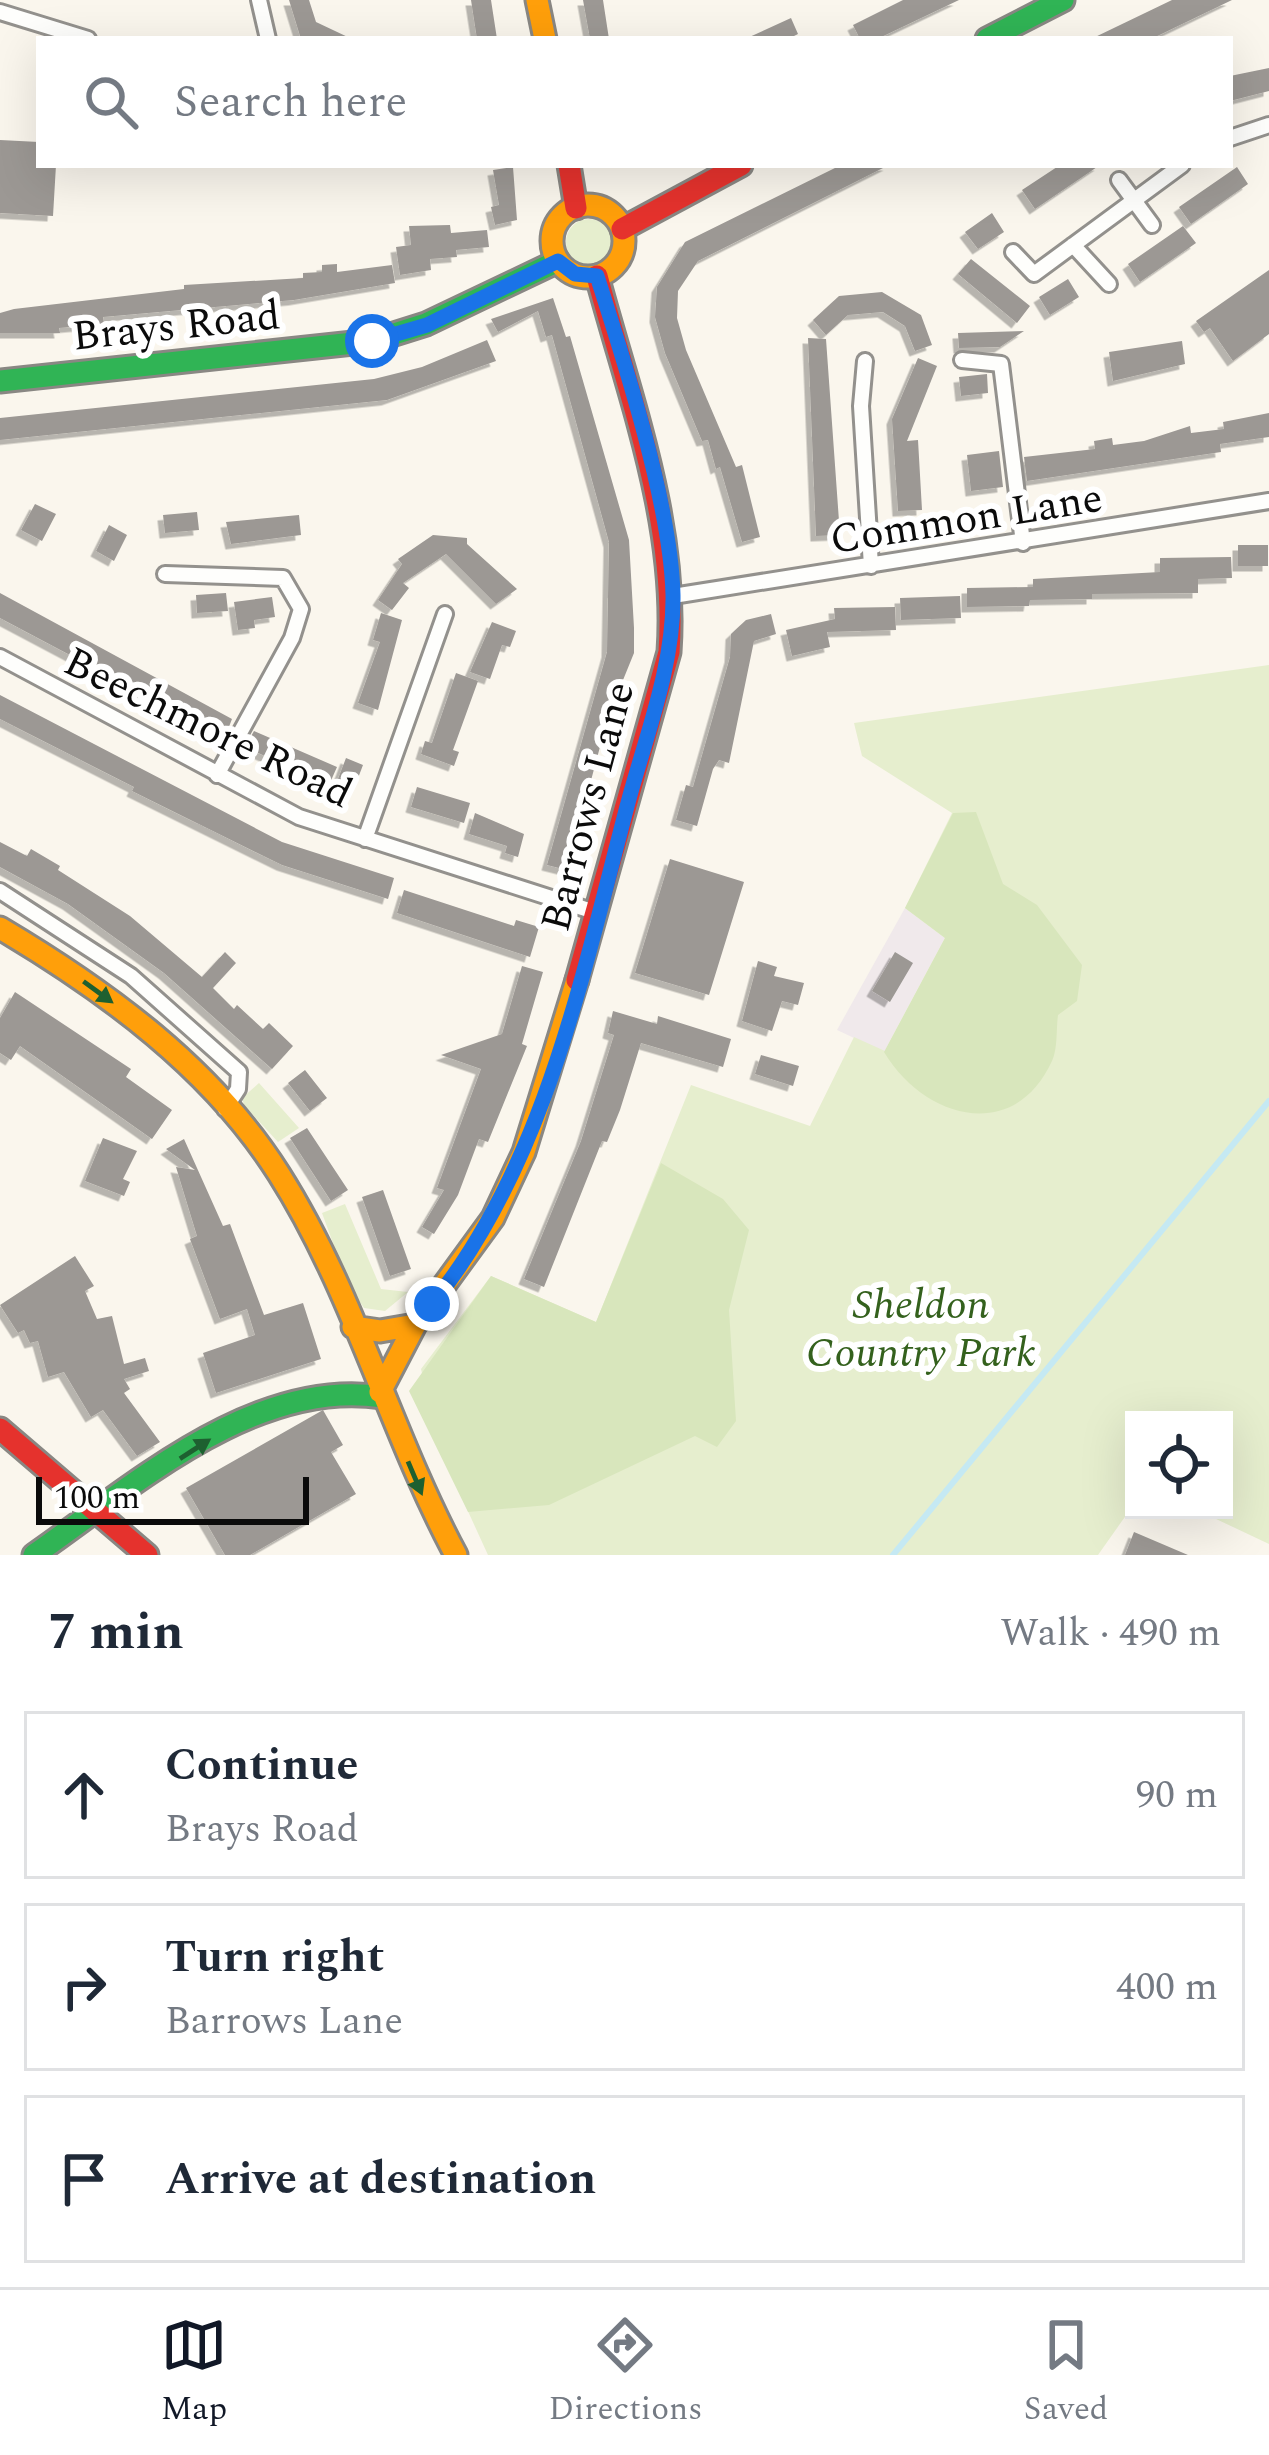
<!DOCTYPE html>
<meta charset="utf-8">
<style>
:root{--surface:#fff;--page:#f6f6f7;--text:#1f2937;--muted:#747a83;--line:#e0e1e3;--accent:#111827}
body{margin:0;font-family:Spectral,serif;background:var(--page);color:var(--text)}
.controls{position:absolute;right:36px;bottom:36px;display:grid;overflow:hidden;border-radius:0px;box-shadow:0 12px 48px #0002}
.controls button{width:108px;height:108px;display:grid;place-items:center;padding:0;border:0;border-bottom:3px solid var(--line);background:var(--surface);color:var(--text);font:60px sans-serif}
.scale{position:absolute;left:36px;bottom:30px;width:273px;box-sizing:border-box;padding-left:12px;border:6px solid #0b0b0b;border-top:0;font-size:33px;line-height:42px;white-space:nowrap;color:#0b0b0b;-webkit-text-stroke:9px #fff;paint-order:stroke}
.stop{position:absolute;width:36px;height:36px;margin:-27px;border:9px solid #1a73e8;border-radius:50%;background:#fff}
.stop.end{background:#1a73e8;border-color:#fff;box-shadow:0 3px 12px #0008}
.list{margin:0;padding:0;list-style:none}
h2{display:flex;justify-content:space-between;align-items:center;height:156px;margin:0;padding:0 48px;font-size:51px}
h2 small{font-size:39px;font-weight:400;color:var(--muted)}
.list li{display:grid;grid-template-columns:78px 1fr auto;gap:36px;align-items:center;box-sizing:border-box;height:168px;margin:0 24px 24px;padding:0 24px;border:3px solid var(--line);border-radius:0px}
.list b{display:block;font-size:45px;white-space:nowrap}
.list p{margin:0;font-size:39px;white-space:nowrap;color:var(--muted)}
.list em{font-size:39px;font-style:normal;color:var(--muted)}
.icon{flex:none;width:66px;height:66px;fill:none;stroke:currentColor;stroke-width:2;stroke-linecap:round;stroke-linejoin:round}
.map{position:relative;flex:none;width:1269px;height:1555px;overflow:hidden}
.search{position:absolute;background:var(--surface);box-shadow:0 12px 48px #0002;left:36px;right:36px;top:36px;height:132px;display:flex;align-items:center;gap:30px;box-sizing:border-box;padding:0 42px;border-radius:0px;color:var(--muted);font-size:45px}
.sheet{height:732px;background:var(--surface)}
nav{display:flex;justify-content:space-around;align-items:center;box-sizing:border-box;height:168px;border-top:3px solid var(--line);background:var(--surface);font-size:33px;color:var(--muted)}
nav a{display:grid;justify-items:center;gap:6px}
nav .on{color:var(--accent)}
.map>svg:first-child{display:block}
.industrial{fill:#f0e9eb}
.green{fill:#e6eece}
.forest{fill:#d8e6bc}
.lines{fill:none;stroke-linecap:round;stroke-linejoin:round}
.stream{stroke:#c5e9f3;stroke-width:6}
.building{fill:#9c9894;filter:url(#shadow)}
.street-casing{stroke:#93918d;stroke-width:20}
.fast-casing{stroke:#898783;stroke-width:27}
.slow-casing{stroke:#898783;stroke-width:27}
.jam-casing{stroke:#898783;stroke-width:27}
.street{stroke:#fefefc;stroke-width:14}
.fast{stroke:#30b455;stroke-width:21}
.slow{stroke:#ff9f0a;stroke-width:21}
.jam{stroke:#e5322d;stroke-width:21}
.oneway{fill:#1e6030}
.route{stroke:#1a73e8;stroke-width:15}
.labels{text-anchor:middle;stroke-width:12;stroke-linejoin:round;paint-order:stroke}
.street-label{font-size:42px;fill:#0b0b0b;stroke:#fff}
.park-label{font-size:42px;font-style:italic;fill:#34611d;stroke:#fff}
</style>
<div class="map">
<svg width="1269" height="1555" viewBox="0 0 1269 1555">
<defs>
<filter id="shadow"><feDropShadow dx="-5.5" dy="5.5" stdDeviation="0" flood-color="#0004"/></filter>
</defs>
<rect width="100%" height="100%" fill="#faf6ed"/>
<path class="industrial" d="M 905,908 L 945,938 L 884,1052 L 837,1030 Z"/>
<path class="green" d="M566 242a23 23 0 1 1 46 0a23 23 0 1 1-46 0Z
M 1269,665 L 1269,1544 L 1197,1510 L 1224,1510 L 1224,1420 L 1134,1420 L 1134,1504 L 1098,1555 L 488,1555 L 439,1448 L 421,1369 L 491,1276 L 596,1322 L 691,1085 L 810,1126 L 854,1037 L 885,1051 L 945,938 L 905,908 L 952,813 L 862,756 L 854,723 Z
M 259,1083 L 299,1128 L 278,1142 L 244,1105 L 242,1098 Z
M 345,1204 L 381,1289 L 408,1292 L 385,1311 L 364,1308 L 348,1284 L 322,1213 Z"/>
<path class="forest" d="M 976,812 L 1003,884 L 1037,905 L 1082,965 L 1077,1001 L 1058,1015 C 1056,1029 1058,1048 1052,1061 C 1014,1144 924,1119 884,1052 L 945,938 L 905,908 L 953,813 Z
M 661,1163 L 723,1199 L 749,1230 L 729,1310 L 736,1421 L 717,1447 L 695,1436 L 549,1505 L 468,1512 L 409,1391 L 491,1276 L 596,1322 Z"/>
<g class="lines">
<path class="stream" d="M 893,1555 L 1269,1101"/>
</g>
<path class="building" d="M 289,0 L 309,0 L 316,22 L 352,39 L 301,39 Z
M 471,0 L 491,0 L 497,39 L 477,39 Z
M 583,0 L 603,0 L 609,39 L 590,39 Z
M 903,0 L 959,0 L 877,39 L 860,39 L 853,25 Z
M 1232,0 L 1151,39 L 1091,39 L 1172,0 Z
M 791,18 L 798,34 L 788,39 L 745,39 Z
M 1269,68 L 1269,91 L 1230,101 L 1230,76 Z
M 0,140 L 39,142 L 39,165 L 56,165 L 53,216 L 0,213 Z
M 841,165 L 889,165 L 698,261 L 678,291 L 677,318 L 686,350 L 736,467 L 742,465 L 760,537 L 742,542 L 720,467 L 716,469 L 708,440 L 702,441 L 665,353 L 655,317 L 657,287 L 685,242 Z
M 1060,165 L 1100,165 L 1035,209 L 1022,190 Z
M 513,167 L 517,220 L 495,225 L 491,207 L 499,205 L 493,170 Z
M 1237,167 L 1248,184 L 1191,224 L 1179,207 Z
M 992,213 L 1004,232 L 978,249 L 965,232 Z
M 450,225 L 451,233 L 487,230 L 489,247 L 456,250 L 457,257 L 430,259 L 431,270 L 400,275 L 396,247 L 411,245 L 409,226 Z
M 1183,226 L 1196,243 L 1140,282 L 1128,264 Z
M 971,259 L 1030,306 L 1017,323 L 958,274 Z
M 337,264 L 337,272 L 392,265 L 395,283 L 294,300 L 103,317 L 104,324 L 59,328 L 60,333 L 0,333 L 0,313 L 14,309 L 184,289 L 184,285 L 303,278 L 303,273 L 322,272 L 322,265 Z
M 1269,270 L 1269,334 L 1233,361 L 1210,328 L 1204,332 L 1196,321 Z
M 1068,279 L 1079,297 L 1050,315 L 1039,297 Z
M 882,292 L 921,315 L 932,345 L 915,351 L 905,326 L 883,312 L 848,315 L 826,335 L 813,320 L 839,296 Z
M 553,298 L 566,337 L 570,336 L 629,540 L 634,628 L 634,653 L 608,717 L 567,870 L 547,865 L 607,652 L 609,542 L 552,335 L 546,337 L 538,311 L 498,332 L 491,319 Z
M 1024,331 L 1000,347 L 959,348 L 958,333 Z
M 808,338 L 826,339 L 840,535 L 816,536 Z
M 487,340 L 496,361 L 387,400 L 0,440 L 0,418 L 374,379 L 422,367 Z
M 1182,341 L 1185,364 L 1113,381 L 1109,352 Z
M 918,358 L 937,366 L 907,441 L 918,440 L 922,510 L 898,511 L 892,419 Z
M 987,374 L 988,393 L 961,396 L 959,377 Z
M 1269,413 L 1269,437 L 1220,444 L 1221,452 L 1027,481 L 1024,457 L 1095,449 L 1094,441 L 1112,438 L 1113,445 L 1144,441 L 1190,426 L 1191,433 L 1224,429 L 1223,422 Z
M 999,451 L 1003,487 L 971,491 L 967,455 Z
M 35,504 L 56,514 L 42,541 L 21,530 Z
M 197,512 L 199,530 L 165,533 L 163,515 Z
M 299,515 L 301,535 L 231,544 L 226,522 Z
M 109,525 L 127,535 L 114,561 L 96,551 Z
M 433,535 L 467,538 L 467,544 L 517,589 L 496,604 L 446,554 L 403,583 L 409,588 L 392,610 L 378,600 L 402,564 L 398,559 Z
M 1238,545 L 1268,545 L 1268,566 L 1238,566 Z
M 1231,557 L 1232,578 L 1198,579 L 1198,593 L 1092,594 L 1092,599 L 1030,600 L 1029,606 L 967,607 L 967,588 L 1033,587 L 1033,579 L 1160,572 L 1160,558 Z
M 0,593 L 232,719 L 225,737 L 0,618 Z
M 226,593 L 228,611 L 197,613 L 196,595 Z
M 960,596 L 961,618 L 901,620 L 900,598 Z
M 272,597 L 275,617 L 254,620 L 255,628 L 238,630 L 234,602 Z
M 895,607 L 896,630 L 827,632 L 830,647 L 792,656 L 786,630 L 835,619 L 834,608 Z
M 381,613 L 402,620 L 378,710 L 358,703 L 380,642 L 373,640 Z
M 771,614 L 776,634 L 754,641 L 729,763 L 719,760 L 713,769 L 697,826 L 676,820 L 686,785 L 693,787 L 730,657 L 731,634 L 746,620 Z
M 492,622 L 516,631 L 510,647 L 502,645 L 490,679 L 470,672 Z
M 456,673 L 478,681 L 453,750 L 459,752 L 454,766 L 421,754 L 425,741 L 432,743 Z
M 0,695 L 282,842 L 394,878 L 388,899 L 282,865 L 132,791 L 134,787 L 0,719 Z
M 254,731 L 337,767 L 329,785 L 245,747 Z
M 346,758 L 363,765 L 355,786 L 338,779 Z
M 417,787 L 470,803 L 464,823 L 411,807 Z
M 475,813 L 524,834 L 518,857 L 505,853 L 507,846 L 469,834 Z
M 0,842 L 27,856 L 31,849 L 60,866 L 58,870 L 130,916 L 202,977 L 225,952 L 236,963 L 213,988 L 234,1009 L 237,1005 L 263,1029 L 269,1023 L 293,1046 L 272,1069 L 164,973 L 68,904 L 0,867 Z
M 670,859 L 744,882 L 709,995 L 635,973 Z
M 404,890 L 514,926 L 516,920 L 539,927 L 530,957 L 397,913 Z
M 895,952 L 913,963 L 890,1002 L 872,991 Z
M 758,961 L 777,967 L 774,976 L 804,983 L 798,1005 L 782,1001 L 772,1031 L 742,1021 Z
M 522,966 L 543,972 L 522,1044 L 527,1046 L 488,1142 L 479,1139 L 458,1195 L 434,1234 L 422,1227 L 444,1190 L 437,1188 L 481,1069 L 441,1055 L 502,1034 Z
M 15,992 L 131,1069 L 126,1077 L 172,1110 L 152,1139 L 20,1046 L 11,1060 L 0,1053 L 0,1018 Z
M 613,1011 L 657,1024 L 658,1016 L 731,1039 L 723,1067 L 641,1043 L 620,1110 L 607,1142 L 602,1141 L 544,1287 L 524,1279 L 581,1141 L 614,1035 L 608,1033 Z
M 761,1055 L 799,1066 L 793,1086 L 755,1074 Z
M 305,1070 L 327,1098 L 310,1111 L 288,1083 Z
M 307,1128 L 348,1190 L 331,1201 L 290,1138 Z
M 103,1138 L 137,1151 L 123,1179 L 130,1182 L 124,1196 L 85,1181 Z
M 184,1139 L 223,1226 L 230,1224 L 264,1315 L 303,1303 L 321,1359 L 216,1393 L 203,1353 L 255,1335 L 247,1309 L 220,1319 L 190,1239 L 197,1236 L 176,1167 L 195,1170 L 166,1149 Z
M 383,1190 L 411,1269 L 390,1276 L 362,1197 Z
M 75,1256 L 94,1286 L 85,1291 L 97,1319 L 112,1316 L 124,1364 L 145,1358 L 149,1371 L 124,1379 L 130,1389 L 124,1393 L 160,1442 L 137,1456 L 103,1410 L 91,1417 L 64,1372 L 48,1377 L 38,1341 L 30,1343 L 24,1330 L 18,1333 L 0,1305 Z
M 323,1410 L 343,1445 L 331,1452 L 356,1494 L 250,1555 L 225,1555 L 186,1488 Z
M 1134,1532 L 1188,1555 L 1125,1555 Z"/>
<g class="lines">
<g class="street-casing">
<path id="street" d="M 259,0 L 268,39
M 0,12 L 88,39
M 1230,138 L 1269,125
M 1119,180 L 1152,225
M 1073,245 L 1109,284
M 1013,252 L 1034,274 L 1182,165
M 962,360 L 1001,364 L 1023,543
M 865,361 L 861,406 L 871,566
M 165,574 L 283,578 L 301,609 L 292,638 L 217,775
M 673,596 L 1269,501
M 0,657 L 299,817 L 598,913
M 365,839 L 445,614
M 0,891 L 131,976 L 239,1072 L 238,1089 L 225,1109"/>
</g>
<g class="fast-casing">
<path id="fast" d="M 987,39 L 1063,0
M 0,381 L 372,341 L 426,324 L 558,261
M 34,1555 C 132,1487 255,1377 382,1397"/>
</g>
<g class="slow-casing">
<path id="slow" d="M 537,0 L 545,39
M552 241a36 36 0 1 1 72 0a36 36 0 1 1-72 0Z
M 0,928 C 106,991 212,1068 279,1174 C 354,1292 390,1432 456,1555
M 353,1327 L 380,1331 L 415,1325
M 380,1392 L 415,1325 L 493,1218 L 524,1152 L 577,980"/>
</g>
<g class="jam-casing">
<path id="jam" d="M 569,165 L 576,208
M 622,229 L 741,165
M 577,980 L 669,652 C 678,524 630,399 597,276
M 0,1429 L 147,1555"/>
</g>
<use href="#street" class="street"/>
<use href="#fast" class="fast"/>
<use href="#slow" class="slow"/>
<use href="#jam" class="jam"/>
</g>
<defs><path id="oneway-solid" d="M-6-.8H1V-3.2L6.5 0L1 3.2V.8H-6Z" transform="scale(3)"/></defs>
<g class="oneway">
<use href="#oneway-solid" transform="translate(98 992) rotate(36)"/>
<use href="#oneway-solid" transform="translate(195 1449) rotate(-33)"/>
<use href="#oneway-solid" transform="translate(415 1478) rotate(67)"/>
</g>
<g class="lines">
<path class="route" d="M 372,341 L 427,325 L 558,261 L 575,274 L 597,276 C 625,363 671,506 673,595 C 674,664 647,733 629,799 C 583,971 546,1163 432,1304"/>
</g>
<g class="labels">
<g class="street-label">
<text transform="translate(176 324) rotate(-6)" y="15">Brays Road</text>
<text transform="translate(966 517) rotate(-9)" y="15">Common Lane</text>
<text transform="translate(209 726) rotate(26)" y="15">Beechmore Road</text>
<text transform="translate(586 806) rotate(-75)" y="15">Barrows Lane</text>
</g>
<g class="park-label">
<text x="921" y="1318">Sheldon<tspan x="921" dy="48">Country Park</tspan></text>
</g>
</g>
</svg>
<div class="controls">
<button><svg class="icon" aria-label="locate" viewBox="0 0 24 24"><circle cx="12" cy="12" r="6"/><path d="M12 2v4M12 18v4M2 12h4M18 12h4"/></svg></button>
</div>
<div class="scale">100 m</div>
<div class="stop" style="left:372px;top:341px"></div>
<div class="stop end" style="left:432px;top:1304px"></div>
<div class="search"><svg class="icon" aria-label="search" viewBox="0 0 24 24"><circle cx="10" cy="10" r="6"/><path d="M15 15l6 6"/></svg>Search here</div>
</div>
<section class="sheet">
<h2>7 min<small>Walk · 490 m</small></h2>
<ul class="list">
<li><svg class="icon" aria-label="ahead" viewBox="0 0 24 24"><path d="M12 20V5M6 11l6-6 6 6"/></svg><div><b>Continue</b><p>Brays Road</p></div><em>90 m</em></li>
<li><svg class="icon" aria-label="right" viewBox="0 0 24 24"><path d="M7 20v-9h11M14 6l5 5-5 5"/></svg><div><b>Turn right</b><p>Barrows Lane</p></div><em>400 m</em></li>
<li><svg class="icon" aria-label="arrive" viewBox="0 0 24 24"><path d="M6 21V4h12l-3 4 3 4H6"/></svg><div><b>Arrive at destination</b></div></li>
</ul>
</section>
<nav>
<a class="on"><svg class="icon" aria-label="map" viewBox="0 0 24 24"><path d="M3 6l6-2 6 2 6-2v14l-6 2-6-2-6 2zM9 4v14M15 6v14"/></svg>Map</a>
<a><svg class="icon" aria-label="directions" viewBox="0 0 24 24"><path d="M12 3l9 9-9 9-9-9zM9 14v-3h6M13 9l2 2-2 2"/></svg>Directions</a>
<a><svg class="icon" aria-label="saved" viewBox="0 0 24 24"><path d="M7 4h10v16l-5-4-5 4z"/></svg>Saved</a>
</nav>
